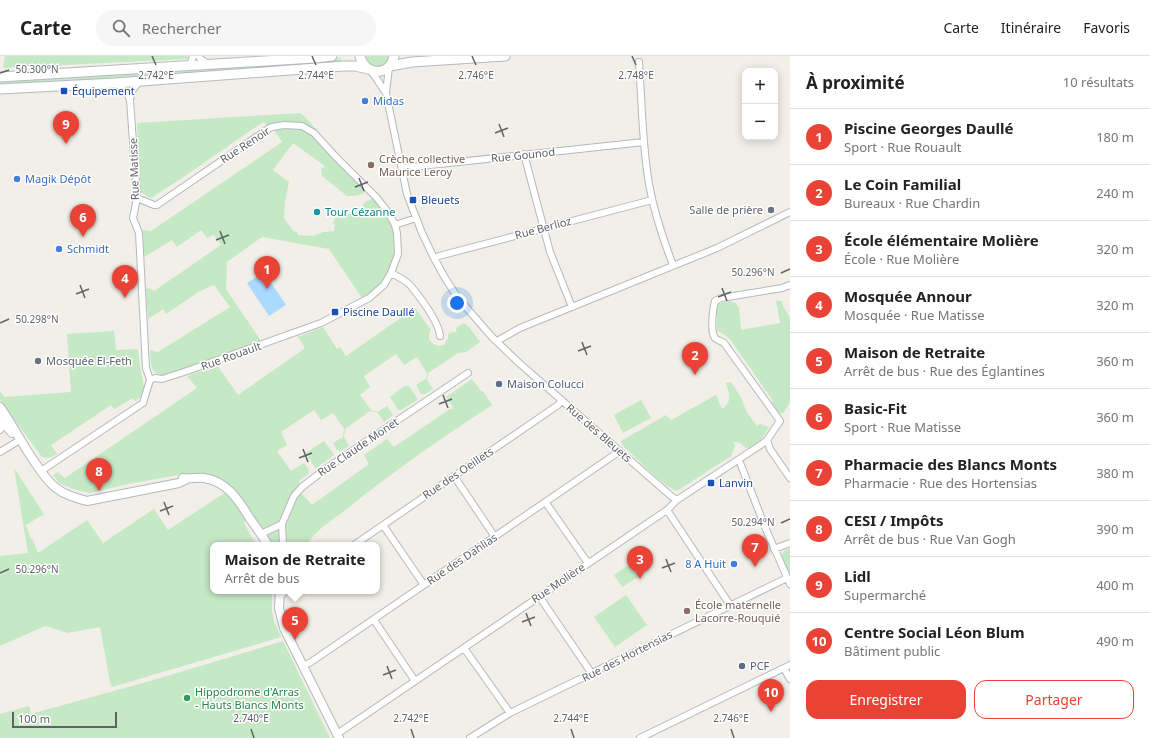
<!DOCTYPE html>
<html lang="fr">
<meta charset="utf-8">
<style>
:root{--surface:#fff;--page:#f6f6f6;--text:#222;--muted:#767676;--line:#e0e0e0;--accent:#ea4335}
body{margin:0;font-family:"Noto Sans",sans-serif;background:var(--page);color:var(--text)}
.controls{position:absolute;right:12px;top:12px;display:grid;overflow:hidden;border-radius:8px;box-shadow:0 2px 10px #0003}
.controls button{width:36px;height:36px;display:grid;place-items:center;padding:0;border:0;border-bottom:1px solid var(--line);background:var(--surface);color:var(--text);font:20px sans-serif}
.scale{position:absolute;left:12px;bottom:10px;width:105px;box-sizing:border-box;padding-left:4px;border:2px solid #5f6368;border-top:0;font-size:11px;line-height:14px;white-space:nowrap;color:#5f6368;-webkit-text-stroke:3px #fff;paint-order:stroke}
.you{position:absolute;left:457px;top:247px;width:14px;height:14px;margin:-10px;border:3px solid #fff;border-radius:50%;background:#1a73e8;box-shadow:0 0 0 6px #1a73e833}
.badge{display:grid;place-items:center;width:26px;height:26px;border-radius:50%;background:var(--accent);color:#fff;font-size:13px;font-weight:700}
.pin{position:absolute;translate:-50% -33px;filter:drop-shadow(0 1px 2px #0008)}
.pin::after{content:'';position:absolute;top:21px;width:14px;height:12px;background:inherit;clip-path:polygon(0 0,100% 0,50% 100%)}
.popup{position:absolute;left:210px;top:486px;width:170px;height:52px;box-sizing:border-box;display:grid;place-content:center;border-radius:8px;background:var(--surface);filter:drop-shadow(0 1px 3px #0005);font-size:13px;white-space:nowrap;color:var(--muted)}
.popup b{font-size:15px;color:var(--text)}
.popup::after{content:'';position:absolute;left:50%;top:100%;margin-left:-8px;border:8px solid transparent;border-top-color:var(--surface)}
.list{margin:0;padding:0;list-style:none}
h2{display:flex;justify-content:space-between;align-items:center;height:52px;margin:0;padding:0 16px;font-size:17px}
h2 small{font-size:13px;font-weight:400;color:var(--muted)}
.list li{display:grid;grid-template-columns:26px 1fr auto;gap:12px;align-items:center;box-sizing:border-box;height:56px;padding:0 16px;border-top:1px solid var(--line)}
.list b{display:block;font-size:15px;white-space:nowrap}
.list p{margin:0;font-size:13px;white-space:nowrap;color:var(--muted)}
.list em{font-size:13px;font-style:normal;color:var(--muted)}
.actions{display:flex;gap:8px;padding:12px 16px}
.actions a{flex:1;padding:9px 0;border:1px solid var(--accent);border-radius:12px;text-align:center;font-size:14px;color:var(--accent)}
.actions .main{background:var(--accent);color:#fff}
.icon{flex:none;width:22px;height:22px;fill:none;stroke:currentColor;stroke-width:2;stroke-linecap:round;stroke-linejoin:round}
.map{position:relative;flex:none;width:790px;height:682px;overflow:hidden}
header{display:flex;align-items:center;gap:24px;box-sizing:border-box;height:56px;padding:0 20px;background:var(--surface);border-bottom:1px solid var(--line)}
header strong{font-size:19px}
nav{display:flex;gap:22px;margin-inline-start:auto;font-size:14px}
.search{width:280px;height:36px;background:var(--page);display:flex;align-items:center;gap:10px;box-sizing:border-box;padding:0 14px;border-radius:22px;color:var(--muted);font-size:15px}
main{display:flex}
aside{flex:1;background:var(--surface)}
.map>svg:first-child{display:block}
.green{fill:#c5e8c5}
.water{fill:#aadaff}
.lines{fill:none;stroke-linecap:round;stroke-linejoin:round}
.minor-casing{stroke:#b5b8bc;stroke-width:8}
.tertiary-casing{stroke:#b5b8bc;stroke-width:10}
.secondary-casing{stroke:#b6babf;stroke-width:11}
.minor{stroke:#fff;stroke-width:6}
.tertiary{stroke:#fff;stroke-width:8}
.secondary{stroke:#fff;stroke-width:9}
.ticks{fill:none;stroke:#5f6368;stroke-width:1.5}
.transit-dot{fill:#1a4fb4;stroke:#fff;stroke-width:1.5}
.shop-dot{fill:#3f7fe0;stroke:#fff;stroke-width:1.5}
.education-dot{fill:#8d6e63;stroke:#fff;stroke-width:1.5}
.worship-dot{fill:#6b7280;stroke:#fff;stroke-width:1.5}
.culture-dot{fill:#0f9aa8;stroke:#fff;stroke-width:1.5}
.service-dot{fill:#5c6f8a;stroke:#fff;stroke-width:1.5}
.leisure-dot{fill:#2e9e5b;stroke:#fff;stroke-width:1.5}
.labels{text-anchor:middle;stroke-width:3;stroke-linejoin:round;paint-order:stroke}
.transit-label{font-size:11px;fill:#164399;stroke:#fff;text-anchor:start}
.shop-label{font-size:11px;fill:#366cbe;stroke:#fff;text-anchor:start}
.street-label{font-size:11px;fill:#5f6368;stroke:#fff}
.education-label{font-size:11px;fill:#785e54;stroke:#fff;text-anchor:start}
.worship-label{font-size:11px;fill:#5b616d;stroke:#fff;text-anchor:end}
.culture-label{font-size:11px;fill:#0d838f;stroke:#fff;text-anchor:start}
.service-label{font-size:11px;fill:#4e5e75;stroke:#fff;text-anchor:start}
.leisure-label{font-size:11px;fill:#27864d;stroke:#fff;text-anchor:start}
.ticks-label{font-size:10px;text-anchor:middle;fill:#5f6368;stroke:#fff;stroke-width:3;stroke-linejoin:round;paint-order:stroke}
</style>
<header>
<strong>Carte</strong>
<div class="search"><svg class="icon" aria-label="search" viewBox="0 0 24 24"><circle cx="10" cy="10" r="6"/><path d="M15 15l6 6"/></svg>Rechercher</div>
<nav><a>Carte</a><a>Itinéraire</a><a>Favoris</a></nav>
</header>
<main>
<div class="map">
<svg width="790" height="682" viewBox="0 0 790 682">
<rect width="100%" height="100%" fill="#f1efe8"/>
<path class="green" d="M 5,0 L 187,0 L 188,2 L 186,3 L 3,12 Z
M 364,0 L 390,0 C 385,13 379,12 368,8 Z
M 341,2 L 342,6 L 156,19 L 156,15 L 331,4 Z
M 150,15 L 150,20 L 0,30 L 0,25 Z
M 301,57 L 317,74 L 314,77 L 368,133 C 361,140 356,140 347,140 L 322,120 L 321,113 L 325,110 L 293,87 L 273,114 L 289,126 L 285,146 L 284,162 L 293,175 L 297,176 L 298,179 L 313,180 L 323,176 L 334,175 L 335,168 L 333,168 L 335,162 L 359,156 L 365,146 L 376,141 L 388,156 L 398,190 L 389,222 L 364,245 L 329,193 L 262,181 L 227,206 L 226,233 L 261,285 L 254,289 L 228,296 L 166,319 C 149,320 151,307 150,294 L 158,296 L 230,251 L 214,229 L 200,235 L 166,258 L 163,253 L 148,263 L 146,233 L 149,232 L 154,235 L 221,189 L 214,179 L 207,182 L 201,174 L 177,191 L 172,184 L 144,201 L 143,174 L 151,175 L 282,86 L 272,71 L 267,70 L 264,66 L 260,68 L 185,120 L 151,142 L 140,136 L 137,67 Z
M 729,245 L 736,247 L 739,252 L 741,274 L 780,267 L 776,245 L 782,245 L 783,250 L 790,262 L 790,346 L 784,356 L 780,358 L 771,349 L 773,345 L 730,283 L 722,277 L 717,275 L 717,248 Z
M 415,252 L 431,274 C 428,279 428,284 433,288 L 439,290 L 444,289 L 448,282 L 448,278 L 453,276 L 457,276 L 456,272 L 464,267 L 469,271 L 480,286 L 466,296 L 458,297 L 428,317 L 427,324 L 433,333 L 425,338 L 421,338 L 416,329 L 426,323 L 427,317 L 417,301 L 404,309 L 396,298 L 364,320 L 370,331 L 360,339 L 371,354 L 378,356 L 387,350 L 393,359 L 384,366 L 378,357 L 370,355 L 345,373 L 344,381 L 349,390 L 341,395 L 337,394 L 333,387 L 343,381 L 344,373 L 333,357 L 321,364 L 314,354 L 281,376 L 287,389 L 277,395 L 291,415 L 304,407 L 309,414 L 308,418 L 299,425 L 302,438 L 312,449 L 369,408 L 364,399 L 387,383 L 394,391 L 450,353 L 454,353 L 446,341 L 472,323 L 482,336 L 483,335 L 492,349 C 443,381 395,414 349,451 C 333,464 319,471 306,489 L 268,489 L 249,461 L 244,467 L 256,489 L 213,489 L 213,535 L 272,535 L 272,555 L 274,565 L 281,581 L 112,631 L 110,626 L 100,571 L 68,577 L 45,570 L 0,590 L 0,500 L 28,497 L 14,412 L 44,458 L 26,469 L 31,483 L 32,482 L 38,497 L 87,464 L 103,487 L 154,453 L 168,474 L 223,438 L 227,433 L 216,425 L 187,423 L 184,418 L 128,428 L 90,437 L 73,433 L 59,427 L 53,419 L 58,416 L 65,422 L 197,332 L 187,320 L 217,309 L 238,339 L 304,293 L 304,290 L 298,281 L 323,271 L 337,293 L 340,291 L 346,300 Z
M 114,275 L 116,294 L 138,293 C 139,308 143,323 145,338 L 135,345 L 133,342 L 114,353 L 111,349 L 51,389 L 57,398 L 49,402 L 42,401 L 0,344 L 0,335 L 4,341 L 71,336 L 67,278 Z
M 731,326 L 742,343 L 746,355 L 757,370 L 760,368 L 769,371 C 763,381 758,391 746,392 C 742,388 740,386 734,386 L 735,390 L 731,400 L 677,435 C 661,429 637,402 623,390 L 621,385 L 666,359 L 671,364 L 716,339 L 722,353 C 733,345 729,338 726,327 Z
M 404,330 L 409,330 L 417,342 L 417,344 L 401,354 L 398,354 L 390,341 Z
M 641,344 L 651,362 L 623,377 L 614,359 Z
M 324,385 L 334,398 L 333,400 L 316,412 L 315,412 L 306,397 Z
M 790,492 L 790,520 L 781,500 L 784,495 Z
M 640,501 L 649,514 L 622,531 L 614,519 Z
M 626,539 L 647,569 L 615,591 L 594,561 Z
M 283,585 L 330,682 L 0,682 L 0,658 L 29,650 L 31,658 L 157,623 Z"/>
<path class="water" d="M 264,216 L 286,249 L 269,260 L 247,227 Z"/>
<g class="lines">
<g class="minor-casing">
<path id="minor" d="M 198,0 L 202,4 L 208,8
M 639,6 C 642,47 642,88 649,128 C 654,156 663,183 673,209
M 190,9 L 193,0
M 389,11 L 386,37 L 407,138 L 422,177 L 434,202 L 445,222 L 458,242 L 492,281 L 518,306 L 671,440 L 677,444
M 370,14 L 376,22 L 386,37
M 115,27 C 122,31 128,36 130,44 L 137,142 L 133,162 L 139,177 L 146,312 L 150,324
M 130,43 L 133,33 L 140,25
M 524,98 L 550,196 L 572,251
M 402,112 L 644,86
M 395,169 L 416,162
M 434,202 L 439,200 L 652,144
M 391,217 C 397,220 405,224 410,229 C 419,240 439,266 440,280
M 497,285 L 520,272 L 717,192 L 790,156
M 0,374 L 4,368 L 8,368
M 767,384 L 770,393 L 790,422
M 0,396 L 20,384
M 739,404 L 765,471 L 790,528
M 41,415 L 143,347 L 150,324 L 155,322 L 162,323 L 184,316 L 321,267 L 369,242 L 384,229 L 391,217 L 398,198 L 397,177 L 395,169 L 388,156 L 376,141 L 336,101 L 314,77 L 302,70 L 284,69 L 272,71 L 268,73 L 157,149 L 154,149 L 137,142
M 454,420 L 495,481
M 546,447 L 588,507
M 667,454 L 730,549
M 383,469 L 424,529
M 261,478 L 282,468
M 283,489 L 282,468 L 294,440 L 302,431 L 328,411 L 468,317
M 354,489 L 558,349 L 562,344
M 774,493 L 790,487
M 280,540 L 286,535
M 539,540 L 592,618
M 374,564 L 415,625
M 464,592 L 510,657
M 303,610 L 311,606 L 620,395
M 784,612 L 790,623
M 337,678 L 667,454 L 677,444 L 762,388 L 767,384 L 780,365 L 724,287 C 721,285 717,284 715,282 C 710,276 713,252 715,245 L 721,242 L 782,232 L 790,229
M 470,682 L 510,657 L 787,522
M 640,682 L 790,609"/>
</g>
<g class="tertiary-casing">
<path id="tertiary" d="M 0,351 C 13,369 23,390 36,408 C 42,417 48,426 56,432 C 65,439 76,442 87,445 L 179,427 L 187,423
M 0,362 L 12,377
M 183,422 C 190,423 197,421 204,422 C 226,425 238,443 249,461 C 255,470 262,479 268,489
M 280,535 L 279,552 L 284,572 L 339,682"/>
</g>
<g class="secondary-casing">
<path id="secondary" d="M 360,0 C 364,20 391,21 394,0
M 390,10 L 412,6 L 505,0
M 0,21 L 314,2 L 332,0
M 0,33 L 115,27 L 344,10 L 355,10 L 368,13"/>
</g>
<use href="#minor" class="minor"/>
<use href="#tertiary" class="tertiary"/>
<use href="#secondary" class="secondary"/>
</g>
<path class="ticks" d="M 152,0 L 156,9M 312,0 L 316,9M 472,0 L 476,9M 632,0 L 636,9M 0,17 L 9,14M 499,68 L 504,81M 495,77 L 508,72M 359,122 L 364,135M 355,131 L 368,126M 220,175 L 225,188M 216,184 L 229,179M 781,217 L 790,213M 80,229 L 85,242M 722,232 L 727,245M 76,238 L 89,233M 718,241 L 731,236M 0,267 L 9,263M 582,286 L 587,299M 578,295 L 591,290M 443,339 L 448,352M 439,348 L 452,343M 303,393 L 308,406M 299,402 L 312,397M 164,446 L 169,459M 160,455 L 173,450M 781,467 L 790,463M 666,503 L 671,516M 662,512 L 675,507M 0,517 L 9,513M 526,557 L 531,570M 522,566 L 535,561M 387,610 L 392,623M 383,619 L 396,614M 251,673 L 254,682M 411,673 L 414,682M 571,673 L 574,682M 731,673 L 734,682"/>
<g class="transit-dot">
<rect x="60" y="31" width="8" height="8" rx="2"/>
<rect x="409" y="140" width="8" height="8" rx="2"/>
<rect x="331" y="252" width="8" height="8" rx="2"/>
<rect x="707" y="423" width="8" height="8" rx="2"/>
</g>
<g class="shop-dot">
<circle cx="365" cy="45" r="4"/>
<circle cx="17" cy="123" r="4"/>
<circle cx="59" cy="193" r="4"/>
<circle cx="734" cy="508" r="4"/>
</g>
<g class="education-dot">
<circle cx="371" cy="109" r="4"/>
<circle cx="687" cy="555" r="4"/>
</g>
<g class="worship-dot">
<circle cx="771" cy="154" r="4"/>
<circle cx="38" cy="305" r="4"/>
</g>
<circle class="culture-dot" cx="317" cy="156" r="4"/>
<g class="service-dot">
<circle cx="499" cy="328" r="4"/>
<circle cx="742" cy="610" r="4"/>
</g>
<circle class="leisure-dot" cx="187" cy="642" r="4"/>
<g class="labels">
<g class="transit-label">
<text x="72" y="39">Équipement</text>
<text x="421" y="148">Bleuets</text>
<text x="343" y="260">Piscine Daullé</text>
<text x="719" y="431">Lanvin</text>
</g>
<g class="shop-label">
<text x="373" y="49">Midas</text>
<text x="25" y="127">Magik Dépôt</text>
<text x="67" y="197">Schmidt</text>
<text x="726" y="512" text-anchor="end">8 A Huit</text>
</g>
<g class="street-label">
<text transform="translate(245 89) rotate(-33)" y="4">Rue Renoir</text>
<text transform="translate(523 99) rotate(-6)" y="4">Rue Gounod</text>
<text transform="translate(134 113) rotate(-92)" y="4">Rue Matisse</text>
<text transform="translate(543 172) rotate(-15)" y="4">Rue Berlioz</text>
<text transform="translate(231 300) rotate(-20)" y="4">Rue Rouault</text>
<text transform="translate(599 377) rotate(41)" y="4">Rue des Bleuets</text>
<text transform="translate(358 391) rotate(-34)" y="4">Rue Claude Monet</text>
<text transform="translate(458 417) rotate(-34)" y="4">Rue des Oeillets</text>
<text transform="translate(462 503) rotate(-34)" y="4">Rue des Dahlias</text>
<text transform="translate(558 527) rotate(-34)" y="4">Rue Molière</text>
<text transform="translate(627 600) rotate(-27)" y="4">Rue des Hortensias</text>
</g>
<g class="education-label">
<text x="379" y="107">Crèche collective<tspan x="379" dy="13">Maurice Leroy</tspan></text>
<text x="695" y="553">École maternelle<tspan x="695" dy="13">Lacorre-Rouquié</tspan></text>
</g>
<g class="worship-label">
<text x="763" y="158">Salle de prière</text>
<text x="46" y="309" text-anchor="start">Mosquée El-Feth</text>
</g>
<g class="culture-label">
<text x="325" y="160">Tour Cézanne</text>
</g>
<g class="service-label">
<text x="507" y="332">Maison Colucci</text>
<text x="750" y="614">PCF</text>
</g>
<g class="leisure-label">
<text x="195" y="640">Hippodrome d'Arras<tspan x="195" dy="13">- Hauts Blancs Monts</tspan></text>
</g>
</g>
<g class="ticks-label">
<text x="37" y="17">50.300°N</text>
<text x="156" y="23">2.742°E</text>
<text x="316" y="23">2.744°E</text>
<text x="476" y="23">2.746°E</text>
<text x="636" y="23">2.748°E</text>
<text x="753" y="220">50.296°N</text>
<text x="37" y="267">50.298°N</text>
<text x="753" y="470">50.294°N</text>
<text x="37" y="517">50.296°N</text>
<text x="251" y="666">2.740°E</text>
<text x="411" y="666">2.742°E</text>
<text x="571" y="666">2.744°E</text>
<text x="731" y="666">2.746°E</text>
</g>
</svg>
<div class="controls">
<button>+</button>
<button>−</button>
</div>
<div class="scale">100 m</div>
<div class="you"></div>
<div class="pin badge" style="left:267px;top:233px">1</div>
<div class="pin badge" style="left:695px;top:319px">2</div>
<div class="pin badge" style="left:640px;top:523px">3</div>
<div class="pin badge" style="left:125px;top:242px">4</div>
<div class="pin badge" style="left:295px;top:584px">5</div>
<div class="popup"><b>Maison de Retraite</b>Arrêt de bus</div>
<div class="pin badge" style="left:83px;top:181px">6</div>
<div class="pin badge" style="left:755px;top:511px">7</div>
<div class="pin badge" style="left:99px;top:435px">8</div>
<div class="pin badge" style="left:66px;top:88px">9</div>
<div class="pin badge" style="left:771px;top:656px">10</div>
</div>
<aside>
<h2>À proximité<small>10 résultats</small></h2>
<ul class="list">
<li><span class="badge">1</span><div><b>Piscine Georges Daullé</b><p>Sport · Rue Rouault</p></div><em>180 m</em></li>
<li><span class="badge">2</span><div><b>Le Coin Familial</b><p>Bureaux · Rue Chardin</p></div><em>240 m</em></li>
<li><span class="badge">3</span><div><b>École élémentaire Molière</b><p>École · Rue Molière</p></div><em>320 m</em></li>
<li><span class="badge">4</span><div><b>Mosquée Annour</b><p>Mosquée · Rue Matisse</p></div><em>320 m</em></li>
<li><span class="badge">5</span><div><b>Maison de Retraite</b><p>Arrêt de bus · Rue des Églantines</p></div><em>360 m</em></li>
<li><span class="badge">6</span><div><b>Basic-Fit</b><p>Sport · Rue Matisse</p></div><em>360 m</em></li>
<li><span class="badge">7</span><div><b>Pharmacie des Blancs Monts</b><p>Pharmacie · Rue des Hortensias</p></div><em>380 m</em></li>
<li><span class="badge">8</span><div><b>CESI / Impôts</b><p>Arrêt de bus · Rue Van Gogh</p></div><em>390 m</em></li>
<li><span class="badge">9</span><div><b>Lidl</b><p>Supermarché</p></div><em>400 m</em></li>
<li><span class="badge">10</span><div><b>Centre Social Léon Blum</b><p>Bâtiment public</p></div><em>490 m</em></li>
</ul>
<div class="actions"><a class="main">Enregistrer</a><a>Partager</a></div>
</aside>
</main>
